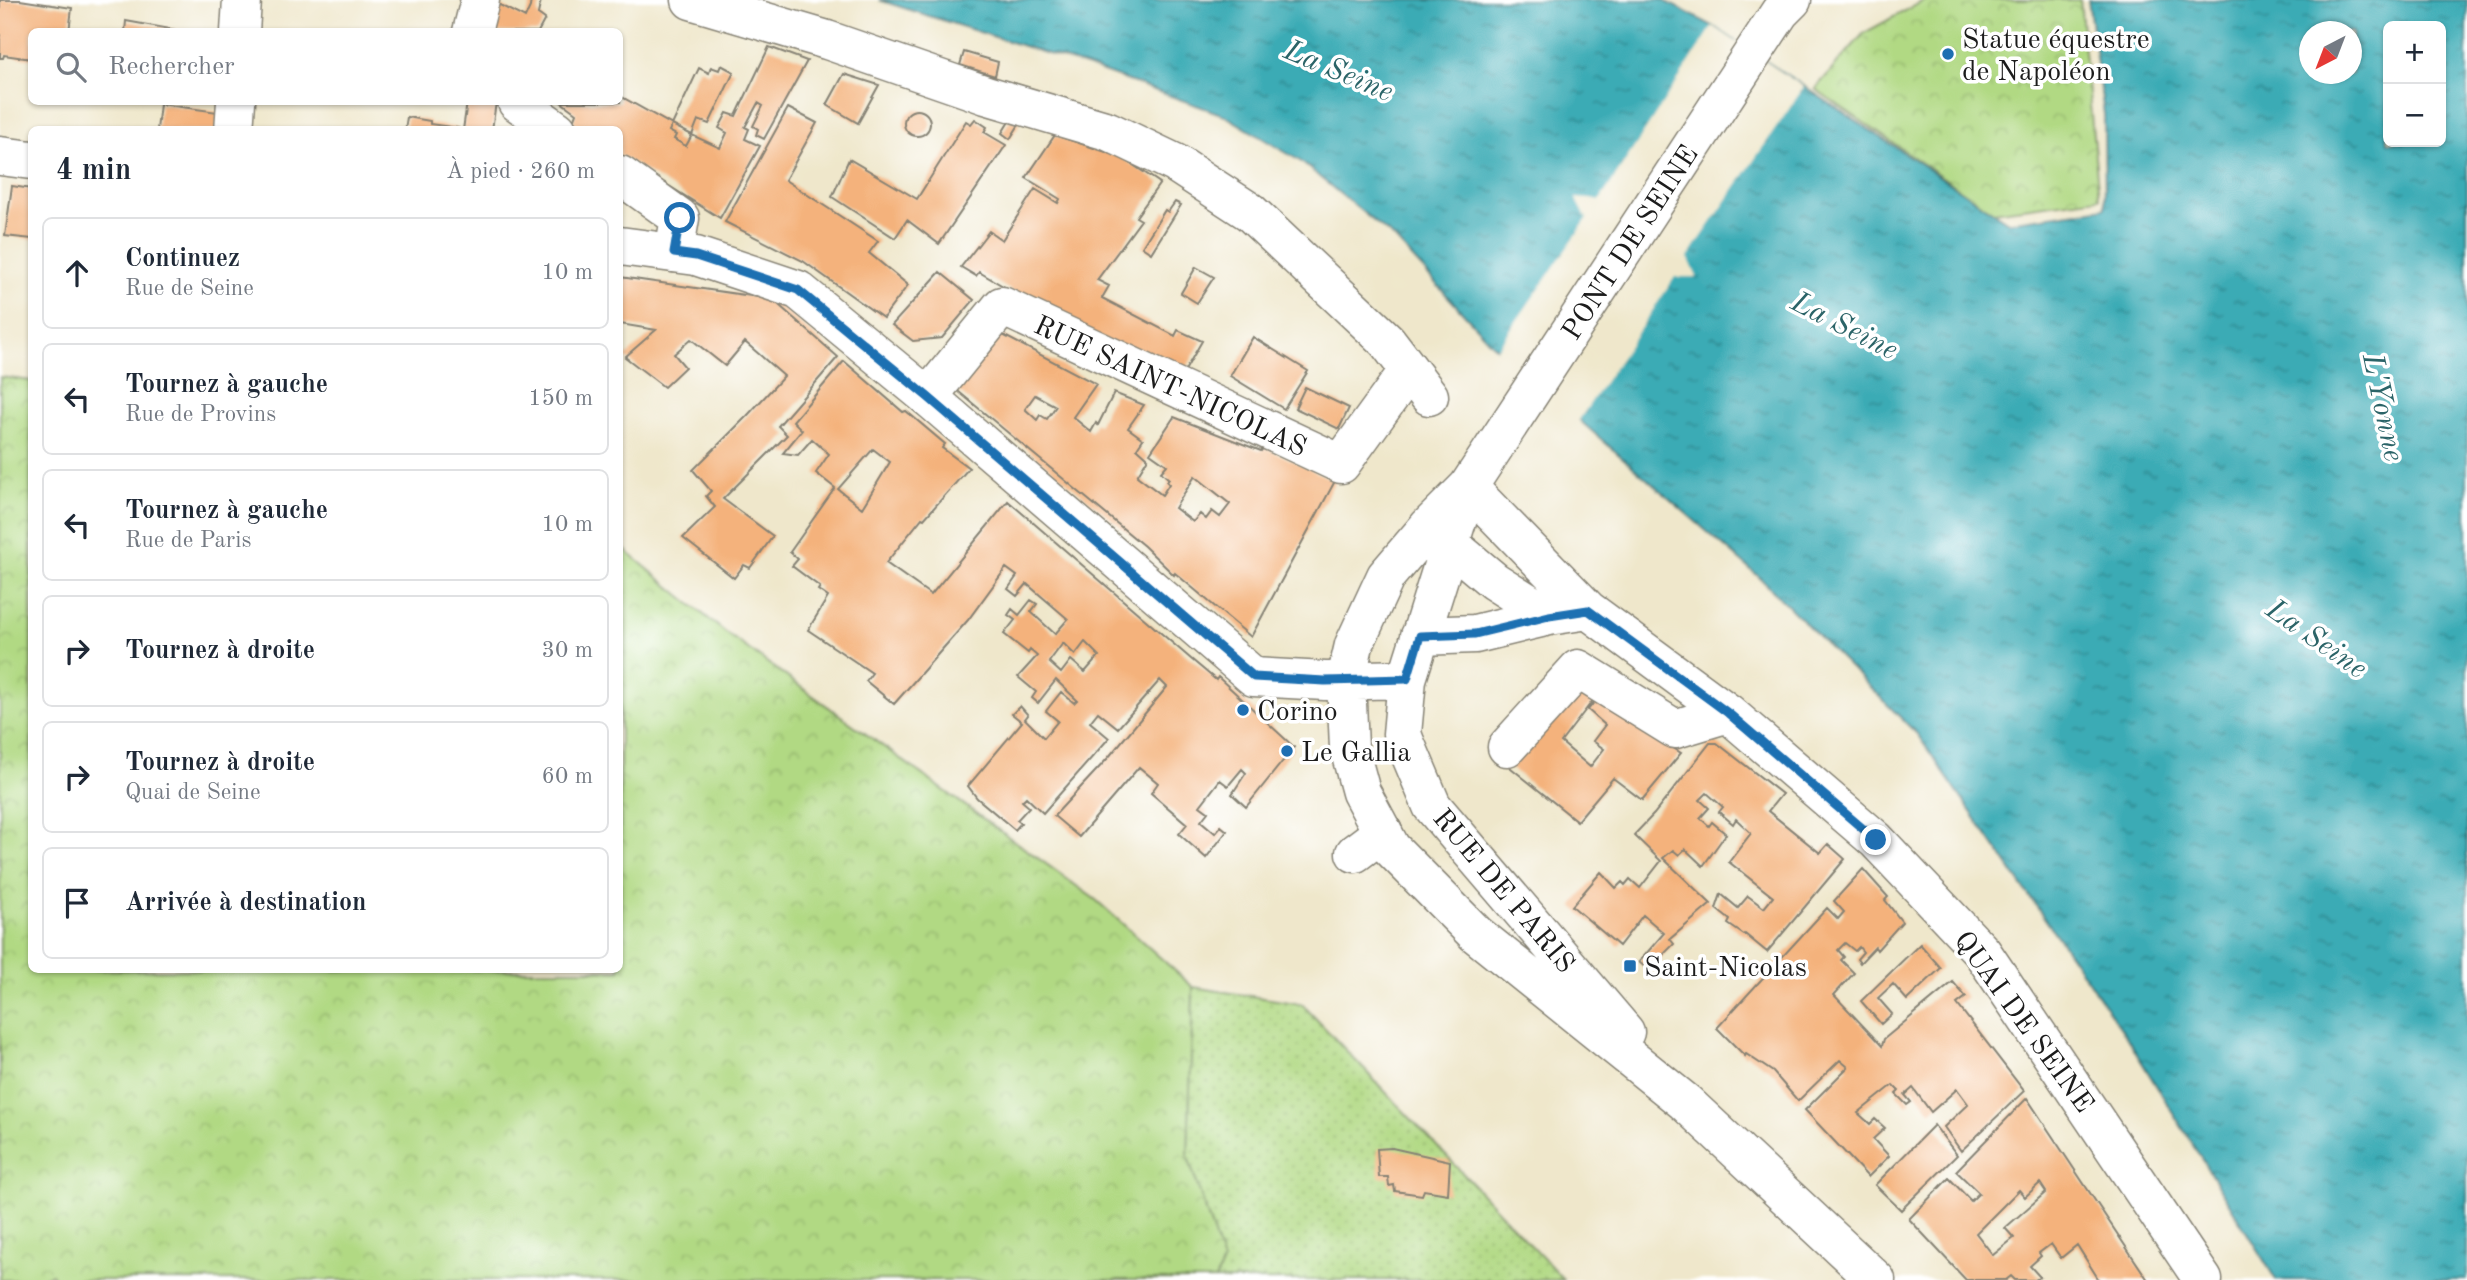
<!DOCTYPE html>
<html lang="fr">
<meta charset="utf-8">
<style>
:root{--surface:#fff;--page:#f2f2f3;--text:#1f2937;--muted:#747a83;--line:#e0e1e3}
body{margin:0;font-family:"Old Standard TT",serif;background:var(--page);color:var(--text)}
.controls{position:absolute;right:21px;top:21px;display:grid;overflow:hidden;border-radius:10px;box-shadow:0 2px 5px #0004}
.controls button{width:63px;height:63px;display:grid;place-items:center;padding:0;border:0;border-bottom:2px solid var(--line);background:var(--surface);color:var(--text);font:35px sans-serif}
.compass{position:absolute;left:2299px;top:21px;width:63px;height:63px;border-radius:50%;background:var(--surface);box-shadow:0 2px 5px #0004;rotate:222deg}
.stop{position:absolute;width:21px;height:21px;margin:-16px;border:5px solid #1f6fb2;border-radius:50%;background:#fff}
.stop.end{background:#1f6fb2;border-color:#fff;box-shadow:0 2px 7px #0008}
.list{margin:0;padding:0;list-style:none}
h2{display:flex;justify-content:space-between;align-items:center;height:91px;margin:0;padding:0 28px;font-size:30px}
h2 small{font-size:23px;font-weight:400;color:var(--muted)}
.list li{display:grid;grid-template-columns:46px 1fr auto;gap:21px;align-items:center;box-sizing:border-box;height:112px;margin:0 14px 14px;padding:0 14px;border:2px solid var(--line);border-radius:10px}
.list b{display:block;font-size:26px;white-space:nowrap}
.list p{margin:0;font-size:23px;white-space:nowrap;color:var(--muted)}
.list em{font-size:23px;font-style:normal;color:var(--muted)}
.icon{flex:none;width:38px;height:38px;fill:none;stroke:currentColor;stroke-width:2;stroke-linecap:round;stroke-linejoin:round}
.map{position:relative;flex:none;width:2467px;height:1280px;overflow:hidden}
.search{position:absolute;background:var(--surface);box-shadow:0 2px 5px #0004;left:28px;top:28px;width:595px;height:77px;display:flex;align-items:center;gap:18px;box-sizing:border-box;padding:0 24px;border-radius:10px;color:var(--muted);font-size:26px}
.panel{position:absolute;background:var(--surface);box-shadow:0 2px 5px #0004;left:28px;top:126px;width:595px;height:847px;border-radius:10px}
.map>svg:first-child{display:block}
.grass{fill:url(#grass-dots);stroke:#667a50;stroke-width:2}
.park{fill:url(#park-crowns);stroke:#667a50;stroke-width:2}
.water{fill:url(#water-ripples);stroke:#2b6468;stroke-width:2;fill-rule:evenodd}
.pier{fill:#efe7cb}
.building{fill:#f4b27b;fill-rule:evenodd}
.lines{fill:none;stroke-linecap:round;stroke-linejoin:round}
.minor-casing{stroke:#868274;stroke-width:41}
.major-casing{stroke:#868274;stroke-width:41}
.minor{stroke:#fff;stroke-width:38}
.major{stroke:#fff;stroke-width:38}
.route{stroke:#1f6fb2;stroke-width:9}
.poi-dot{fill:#1f6fb2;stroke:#fff;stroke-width:2.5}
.labels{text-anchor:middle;stroke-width:7;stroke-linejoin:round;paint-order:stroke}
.poi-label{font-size:28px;fill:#1c1c1c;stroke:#fff;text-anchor:start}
.street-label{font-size:28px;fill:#1c1c1c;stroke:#fff}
.water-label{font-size:30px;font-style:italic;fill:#2b6468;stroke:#fff}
</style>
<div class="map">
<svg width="2467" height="1280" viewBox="0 0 2467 1280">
<defs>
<pattern id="grass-dots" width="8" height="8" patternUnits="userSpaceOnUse" patternTransform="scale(1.75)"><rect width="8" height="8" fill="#b1d983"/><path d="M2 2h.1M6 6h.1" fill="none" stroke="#98ba71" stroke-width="1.8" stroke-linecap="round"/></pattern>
<pattern id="park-crowns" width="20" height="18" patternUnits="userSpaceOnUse" patternTransform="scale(1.75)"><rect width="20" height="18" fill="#b1d983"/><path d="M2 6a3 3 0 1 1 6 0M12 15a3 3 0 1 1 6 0" fill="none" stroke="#98ba71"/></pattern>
<pattern id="water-ripples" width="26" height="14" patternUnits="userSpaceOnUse" patternTransform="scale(1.75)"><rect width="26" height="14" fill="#3aabb5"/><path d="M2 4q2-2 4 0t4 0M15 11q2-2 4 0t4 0" fill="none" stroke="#308a92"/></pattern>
</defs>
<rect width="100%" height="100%" fill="#fff"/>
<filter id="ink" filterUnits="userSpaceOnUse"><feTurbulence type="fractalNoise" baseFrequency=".0143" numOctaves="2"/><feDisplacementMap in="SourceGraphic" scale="14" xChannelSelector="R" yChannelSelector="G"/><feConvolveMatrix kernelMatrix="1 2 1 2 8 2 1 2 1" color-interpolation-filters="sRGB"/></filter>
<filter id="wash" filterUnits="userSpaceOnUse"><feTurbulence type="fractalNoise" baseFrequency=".00686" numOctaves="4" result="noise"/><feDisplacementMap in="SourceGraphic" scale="28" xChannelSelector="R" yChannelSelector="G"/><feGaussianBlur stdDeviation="1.57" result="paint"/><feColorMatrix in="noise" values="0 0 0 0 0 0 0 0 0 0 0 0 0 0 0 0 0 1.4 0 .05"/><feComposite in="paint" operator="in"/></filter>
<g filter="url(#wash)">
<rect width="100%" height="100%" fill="#efe7cb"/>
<path class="grass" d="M 1193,987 L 1302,1004 L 1564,1280 L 1215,1280 L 1223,1262 L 1188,1157 Z"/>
<path class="park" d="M 1925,0 L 2080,0 L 2099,198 L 1993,212 L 1815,89 L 1864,33 Z
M 0,377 L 31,381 L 32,970 L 620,970 L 620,546 L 726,633 L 1096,900 L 1193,987 L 1188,1157 L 1223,1262 L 1215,1280 L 55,1280 L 52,1274 L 39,1280 L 0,1280 Z"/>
<path class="water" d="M 879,0 L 1663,0 L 1713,26 L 2008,222 L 2105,208 L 2104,114 L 2088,0 L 2467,0 L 2467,1280 L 2276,1280 L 2122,1030 L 1917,734 L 1758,576 L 1491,343 L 1393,237 L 1300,161 L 1224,115 L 1089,67 ZM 2388,26 L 2441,26 L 2441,142 L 2388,142 ZM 2310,32 L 2352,32 L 2352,74 L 2310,74 Z"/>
<path class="pier" d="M 1713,26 L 1804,87 L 1688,257 L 1697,277 L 1675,277 L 1577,423 L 1495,352 L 1587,219 L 1576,198 L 1600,200 Z"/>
<g id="blocks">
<path class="building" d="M 0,0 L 20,0 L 72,8 L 69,32 L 32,32 L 32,59 L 4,55 L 3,58 L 0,58 Z
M 531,0 L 541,0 L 538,14 L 545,19 L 538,32 L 483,32 L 492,1 L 525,18 L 530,7 Z
M 126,21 L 176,30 L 176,32 L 125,32 Z
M 769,47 L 807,61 L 764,139 L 756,135 L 758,129 L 753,126 L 763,106 L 758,103 L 745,127 L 749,129 L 745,139 L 760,146 L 720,218 L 620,155 L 620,130 L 583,130 L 573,121 L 576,113 L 561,102 L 620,102 L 620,96 L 672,125 L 669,131 L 676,135 L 674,139 L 686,146 L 692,135 L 720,148 L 727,133 L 719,128 L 727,113 L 736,116 Z
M 964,52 L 998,62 L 995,76 L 960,65 Z
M 721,65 L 734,72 L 709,124 L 698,120 L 692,135 L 672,125 L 699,68 L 709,73 L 711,67 L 719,70 Z
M 844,74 L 879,85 L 858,123 L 827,105 Z
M 467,102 L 496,102 L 492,130 L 463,130 Z
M 160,104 L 218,112 L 217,130 L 157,130 Z
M 788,108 L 817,123 L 785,180 L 878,241 L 869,253 L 908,285 L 883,318 L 803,261 L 725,222 Z
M904 123a13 13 0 1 1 26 0a13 13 0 1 1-26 0Z
M 407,117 L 430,121 L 430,124 L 458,128 L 457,130 L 405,130 Z
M 975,119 L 987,127 L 984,132 L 1006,145 L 939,244 L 907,220 L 895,238 L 832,197 L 849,159 L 917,199 L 966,121 L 971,124 Z
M 1010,120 L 1020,123 L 1010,139 L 1002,133 Z
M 1055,135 L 1121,157 L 1160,183 L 1136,217 L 1141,220 L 1097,280 L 1109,286 L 1102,298 L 1175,336 L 1178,330 L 1202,341 L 1179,381 L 1106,346 L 979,272 L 976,276 L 961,267 L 989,231 L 1002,240 L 1035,189 L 1058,203 L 1060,199 L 1026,178 Z
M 12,186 L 32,189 L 32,239 L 5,236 Z
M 1175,202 L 1181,205 L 1151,253 L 1142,247 L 1165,210 L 1168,212 Z
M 1196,267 L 1214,277 L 1197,303 L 1181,293 Z
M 940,272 L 974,300 L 942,338 L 913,341 L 892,325 Z
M 620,277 L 772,299 L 838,357 L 778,426 L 787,435 L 723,499 L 773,536 L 750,568 L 744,565 L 734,578 L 683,538 L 715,507 L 706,496 L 711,491 L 693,470 L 747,416 L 784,376 L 745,342 L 725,366 L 691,339 L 674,354 L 685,367 L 664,387 L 625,357 L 656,330 L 620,324 Z
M 999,333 L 1096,384 L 1073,417 L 1091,432 L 1096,423 L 1098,425 L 1114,393 L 1144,405 L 1128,428 L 1143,439 L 1137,448 L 1148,458 L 1137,476 L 1162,495 L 1169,484 L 1167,482 L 1169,479 L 1161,472 L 1167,465 L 1150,453 L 1174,417 L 1261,451 L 1264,447 L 1335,481 L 1251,637 L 1175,573 L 1174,575 L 1144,546 L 953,387 ZM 1035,395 L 1056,406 L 1047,419 L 1040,415 L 1037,420 L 1025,409 ZM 1195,476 L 1230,504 L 1220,517 L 1212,511 L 1206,519 L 1200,514 L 1193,522 L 1175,508 Z
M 1253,337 L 1308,371 L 1284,409 L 1230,376 Z
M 844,361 L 903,412 L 906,411 L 945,444 L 942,448 L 969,468 L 924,519 L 922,518 L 886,563 L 931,595 L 1008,501 L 1191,659 L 1216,680 L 1218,677 L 1294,747 L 1246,807 L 1232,794 L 1246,773 L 1242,769 L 1228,786 L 1220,780 L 1200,806 L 1208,812 L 1201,821 L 1215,833 L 1221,826 L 1227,831 L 1206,858 L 1179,834 L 1187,824 L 1151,793 L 1158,783 L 1139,767 L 1079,837 L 1054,816 L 1108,758 L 1167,687 L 1160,680 L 1118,728 L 1098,712 L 1090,722 L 1109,738 L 1043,813 L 1026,797 L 1022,801 L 1029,807 L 1017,820 L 1021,823 L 1015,830 L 977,798 L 968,786 L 1022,722 L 1012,714 L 1020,706 L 1028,715 L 1025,719 L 1044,738 L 1058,721 L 1046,711 L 1061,692 L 1074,703 L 1077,700 L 1056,680 L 1038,703 L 1032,698 L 1036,692 L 1018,677 L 1037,656 L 1030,650 L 1028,653 L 1004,634 L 1015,620 L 1008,615 L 1012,609 L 1019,615 L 1031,600 L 1037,604 L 1031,612 L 1055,634 L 1068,619 L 1027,584 L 1017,596 L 1008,589 L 1017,576 L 1006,568 L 968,620 L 894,704 L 866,681 L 872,673 L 808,630 L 828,597 L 818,590 L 820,587 L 792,566 L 798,559 L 790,552 L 835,488 L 816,473 L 829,454 L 812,439 L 798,455 L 783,453 L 802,430 L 793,421 ZM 873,449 L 890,462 L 862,508 L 838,489 ZM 1085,642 L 1099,656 L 1085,672 L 1071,660 L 1061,673 L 1049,662 L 1063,643 L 1075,655 Z
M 1305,387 L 1349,408 L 1339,429 L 1295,408 Z
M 1576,691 L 1594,699 L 1561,742 L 1590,767 L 1604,749 L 1593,741 L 1605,725 L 1588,710 L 1596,700 L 1681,753 L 1642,800 L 1613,778 L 1577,821 L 1506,764 Z
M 1710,743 L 1717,743 L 1782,794 L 1768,811 L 1820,853 L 1828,844 L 1845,859 L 1767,952 L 1745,934 L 1744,935 L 1728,924 L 1730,920 L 1716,909 L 1721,894 L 1738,908 L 1748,896 L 1764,908 L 1773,897 L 1729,862 L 1751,833 L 1736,819 L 1733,824 L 1719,812 L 1723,807 L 1707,793 L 1700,800 L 1709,808 L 1700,818 L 1709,826 L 1712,822 L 1726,834 L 1703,866 L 1685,849 L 1679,855 L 1673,850 L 1663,858 L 1711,904 L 1670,939 L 1674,944 L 1648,970 L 1639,962 L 1664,933 L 1643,915 L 1619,946 L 1572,906 L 1601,872 L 1616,888 L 1622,882 L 1625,885 L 1630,879 L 1640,888 L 1661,861 L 1634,835 L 1654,814 Z
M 1863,869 L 1888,897 L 1885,900 L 1902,922 L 1877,950 L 1875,947 L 1860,963 L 1857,959 L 1863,952 L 1859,947 L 1855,951 L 1845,943 L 1838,950 L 1844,957 L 1841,960 L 1854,973 L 1834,995 L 1882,1046 L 1884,1039 L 1953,982 L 1966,997 L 1957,1004 L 2024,1091 L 1961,1151 L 1944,1127 L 1968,1104 L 1957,1089 L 1931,1112 L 1913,1088 L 1905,1095 L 1911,1102 L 1907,1105 L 1896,1094 L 1899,1091 L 1893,1085 L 1858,1113 L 1870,1124 L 1875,1119 L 1885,1128 L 1873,1139 L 1889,1156 L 1868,1177 L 1805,1110 L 1848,1067 L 1840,1060 L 1798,1101 L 1773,1072 L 1746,1054 L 1745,1056 L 1717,1028 L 1827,908 L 1838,919 L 1844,912 L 1834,901 Z
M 1920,944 L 1941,968 L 1907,1000 L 1893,984 L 1878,998 L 1892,1014 L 1881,1024 L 1861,1001 Z
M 2027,1098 L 2098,1205 L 2148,1280 L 2099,1280 L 2077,1245 L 2061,1258 L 2051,1244 L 2039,1253 L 2041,1256 L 2030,1266 L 2040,1277 L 2035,1280 L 2015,1280 L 2011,1276 L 2006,1280 L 1966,1280 L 1909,1219 L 1949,1178 L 1971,1201 L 1979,1193 L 1956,1171 ZM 2040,1183 L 2046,1192 L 2005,1228 L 2014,1238 L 1993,1255 L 1976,1233 L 2019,1190 L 2025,1197 Z
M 1934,1125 L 1957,1155 L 1901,1210 L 1875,1185 Z
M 1392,1148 L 1450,1161 L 1448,1194 L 1424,1190 L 1422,1195 L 1395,1191 L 1394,1185 L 1389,1186 L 1388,1177 L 1379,1177 L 1377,1149 Z"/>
</g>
</g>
<g filter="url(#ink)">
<use href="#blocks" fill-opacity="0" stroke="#868274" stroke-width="2"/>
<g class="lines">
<g class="minor-casing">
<path id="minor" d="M 691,0 L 827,40 L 986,95 L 1108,131 L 1175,163 L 1250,212 L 1387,341 L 1429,396
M 240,32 L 242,0
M 472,32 L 480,0
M 517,102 L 557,130
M 234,130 L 236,102
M 620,175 L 680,218 L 674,253
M 928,397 L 1002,306 L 1341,464 L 1409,370
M 1507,747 L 1578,669 L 1675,729 L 1728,713
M 1355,853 L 1383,832"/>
</g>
<g class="major-casing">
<path id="major" d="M 1792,0 L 1780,12 L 1468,487 L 1428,527 L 1386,576 L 1354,645 L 1346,679 L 1349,748 L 1361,792 L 1391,848 L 1476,934 L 1685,1102 L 1876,1280
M 0,156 L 32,160
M 620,246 L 696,256 L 798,290 L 928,397 L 1254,677 L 1325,681 L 1407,679
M 1468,487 L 1588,610 L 1728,713 L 1876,840 L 1982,952 L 2203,1280
M 1466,492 L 1407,679 L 1402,734 L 1405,742 L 1432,806 L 1625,1032
M 1433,530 L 1494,581 L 1549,616
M 1420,636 L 1475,634 L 1549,616 L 1588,610"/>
</g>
<use href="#minor" class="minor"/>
<use href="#major" class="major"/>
</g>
</g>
<g class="lines" filter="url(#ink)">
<path class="route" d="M 680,218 L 674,253 L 696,256 L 798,290 L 928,397 L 1254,677 L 1325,681 L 1407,679 L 1420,636 L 1475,634 L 1549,616 L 1588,610 L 1728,713 L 1876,840"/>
</g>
<g class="poi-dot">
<circle cx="1948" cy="54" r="7"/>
<circle cx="1243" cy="710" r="7"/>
<circle cx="1287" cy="751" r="7"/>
<rect x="1623" y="959" width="14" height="14" rx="3.5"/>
</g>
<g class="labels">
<g class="poi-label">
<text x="1962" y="48">Statue équestre<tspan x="1962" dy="32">de Napoléon</tspan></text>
<text x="1257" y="720">Corino</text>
<text x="1301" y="761">Le Gallia</text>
<text x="1644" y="976">Saint-Nicolas</text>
</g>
<g class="street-label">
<text transform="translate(1629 242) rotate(-57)" y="10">PONT DE SEINE</text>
<text transform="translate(1171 385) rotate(25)" y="10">RUE SAINT-NICOLAS</text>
<text transform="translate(1505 890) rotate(50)" y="10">RUE DE PARIS</text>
<text transform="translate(2025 1021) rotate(54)" y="10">QUAI DE SEINE</text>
</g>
<g class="water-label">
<text transform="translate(1339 70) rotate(23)" y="10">La Seine</text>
<text transform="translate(1845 325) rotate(27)" y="10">La Seine</text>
<text transform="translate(2384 407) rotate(78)" y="10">L'Yonne</text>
<text transform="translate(2317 638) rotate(35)" y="10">La Seine</text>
</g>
</g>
</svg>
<div class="controls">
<button>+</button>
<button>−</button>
</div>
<svg class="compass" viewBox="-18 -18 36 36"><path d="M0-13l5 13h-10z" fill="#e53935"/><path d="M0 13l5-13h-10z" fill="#747a83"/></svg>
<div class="stop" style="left:680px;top:218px"></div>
<div class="stop end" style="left:1876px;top:840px"></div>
<div class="search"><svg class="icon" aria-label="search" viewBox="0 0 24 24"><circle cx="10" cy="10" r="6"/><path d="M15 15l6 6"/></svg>Rechercher</div>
<section class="panel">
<h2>4 min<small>À pied · 260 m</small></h2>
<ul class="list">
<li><svg class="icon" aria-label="ahead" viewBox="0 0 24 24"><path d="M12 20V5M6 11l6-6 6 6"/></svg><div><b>Continuez</b><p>Rue de Seine</p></div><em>10 m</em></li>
<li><svg class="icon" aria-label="left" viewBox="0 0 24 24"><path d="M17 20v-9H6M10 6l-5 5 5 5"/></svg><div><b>Tournez à gauche</b><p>Rue de Provins</p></div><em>150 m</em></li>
<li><svg class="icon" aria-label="left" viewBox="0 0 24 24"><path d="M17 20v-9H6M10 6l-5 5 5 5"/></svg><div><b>Tournez à gauche</b><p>Rue de Paris</p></div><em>10 m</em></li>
<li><svg class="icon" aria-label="right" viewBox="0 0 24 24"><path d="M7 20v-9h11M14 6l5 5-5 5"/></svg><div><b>Tournez à droite</b></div><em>30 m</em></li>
<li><svg class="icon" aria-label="right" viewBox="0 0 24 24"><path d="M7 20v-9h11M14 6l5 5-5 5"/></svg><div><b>Tournez à droite</b><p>Quai de Seine</p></div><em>60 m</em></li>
<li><svg class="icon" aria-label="arrive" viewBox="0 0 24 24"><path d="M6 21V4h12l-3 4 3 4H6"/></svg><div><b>Arrivée à destination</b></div></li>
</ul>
</section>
</div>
